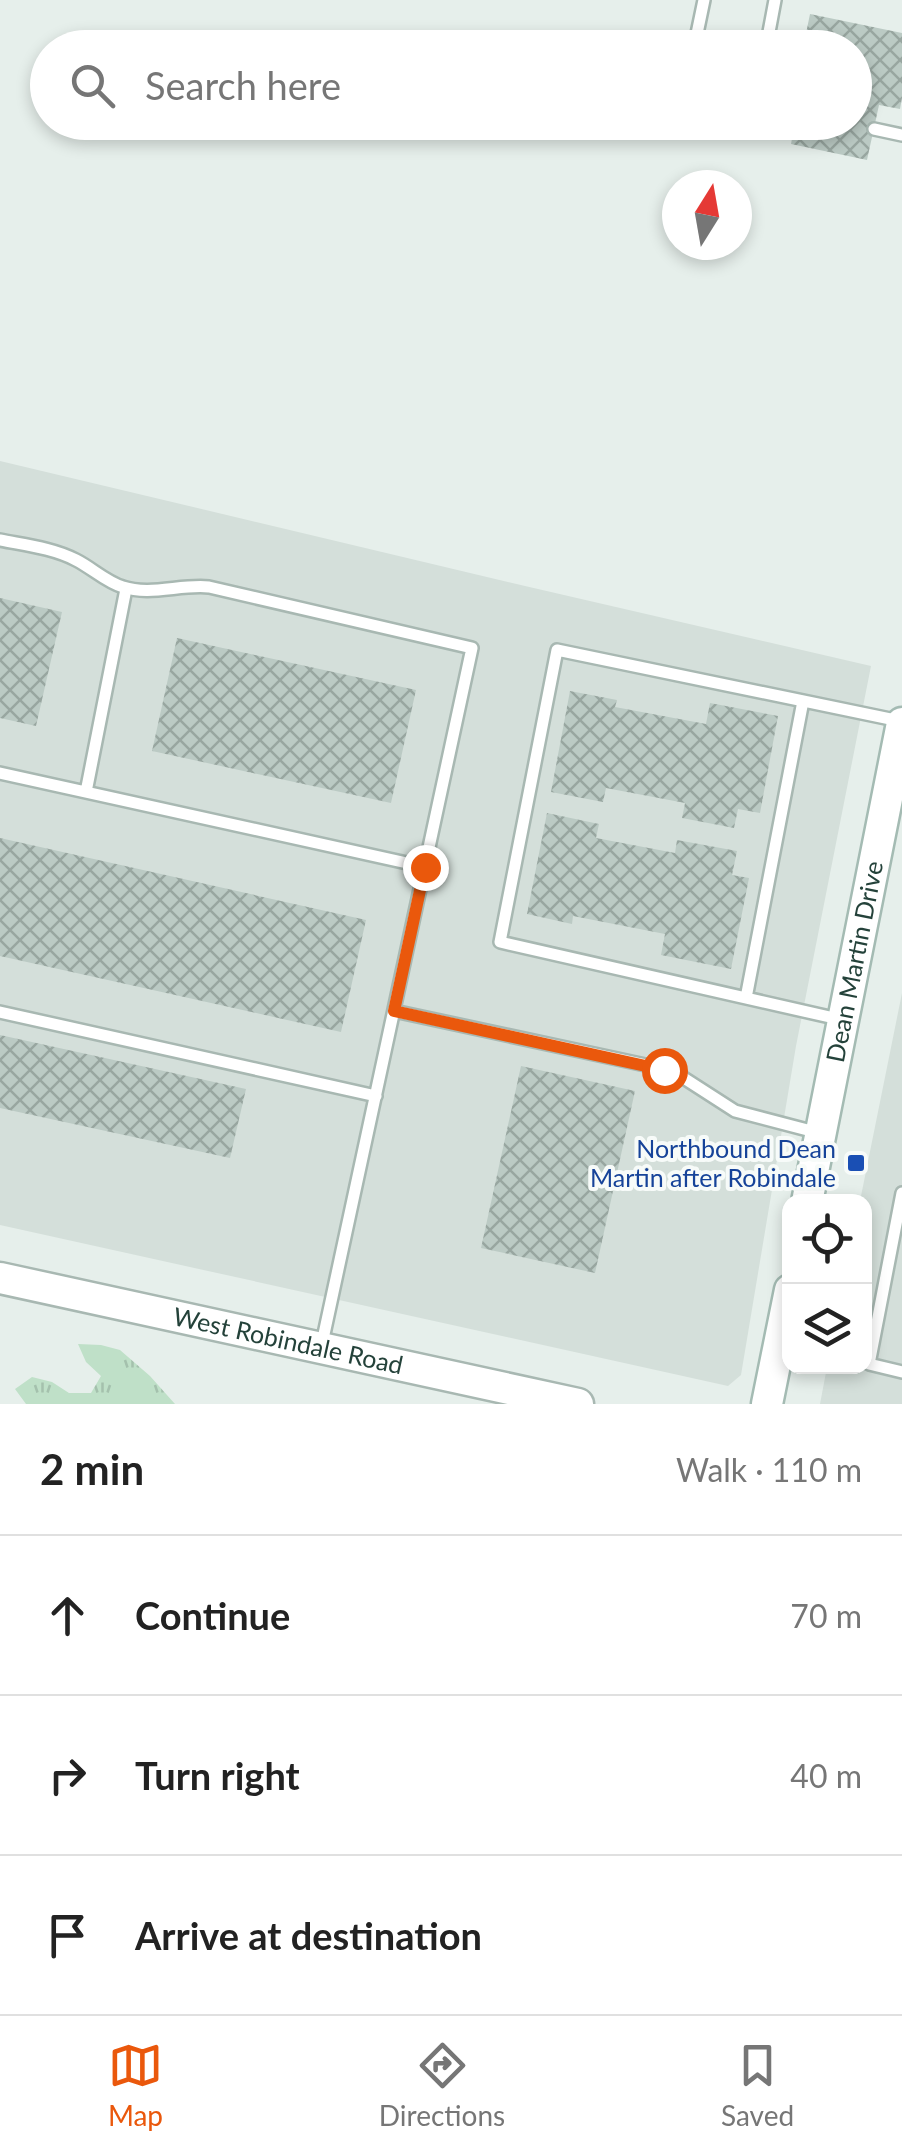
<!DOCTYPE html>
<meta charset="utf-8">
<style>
:root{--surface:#fff;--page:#f6f6f6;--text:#222;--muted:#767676;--line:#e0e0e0;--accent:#ea580c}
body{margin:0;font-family:Lato,sans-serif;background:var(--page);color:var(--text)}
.controls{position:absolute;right:30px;bottom:30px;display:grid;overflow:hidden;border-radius:20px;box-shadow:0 5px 15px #0003}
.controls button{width:90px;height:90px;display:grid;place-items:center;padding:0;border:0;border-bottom:2px solid var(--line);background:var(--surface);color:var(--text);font:50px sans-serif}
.compass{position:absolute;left:662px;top:170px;width:90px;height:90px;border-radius:50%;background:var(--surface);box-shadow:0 5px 15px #0003;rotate:11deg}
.stop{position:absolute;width:30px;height:30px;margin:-22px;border:8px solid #ea580c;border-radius:50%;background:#fff}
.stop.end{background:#ea580c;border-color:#fff;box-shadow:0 2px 10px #0008}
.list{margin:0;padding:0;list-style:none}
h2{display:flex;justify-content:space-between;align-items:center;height:130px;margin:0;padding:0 40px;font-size:42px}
h2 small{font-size:32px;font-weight:400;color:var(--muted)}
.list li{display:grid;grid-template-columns:65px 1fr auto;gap:30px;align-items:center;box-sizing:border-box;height:160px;padding:0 40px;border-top:2px solid var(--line)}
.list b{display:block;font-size:38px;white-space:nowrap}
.list em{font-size:32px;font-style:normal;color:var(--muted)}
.icon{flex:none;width:55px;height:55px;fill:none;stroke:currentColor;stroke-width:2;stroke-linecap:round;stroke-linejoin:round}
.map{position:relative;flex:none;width:902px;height:1404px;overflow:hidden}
.search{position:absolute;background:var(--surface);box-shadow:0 5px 15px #0003;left:30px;right:30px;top:30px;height:110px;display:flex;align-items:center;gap:25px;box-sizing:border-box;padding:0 35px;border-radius:55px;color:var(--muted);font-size:38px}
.sheet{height:610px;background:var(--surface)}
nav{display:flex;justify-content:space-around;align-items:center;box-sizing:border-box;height:140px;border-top:2px solid var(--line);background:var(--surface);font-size:28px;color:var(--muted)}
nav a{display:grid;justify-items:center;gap:5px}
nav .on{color:var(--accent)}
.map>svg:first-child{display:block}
.built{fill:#d4dfda}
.grass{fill:url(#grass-tufts)}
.building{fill:url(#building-cross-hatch)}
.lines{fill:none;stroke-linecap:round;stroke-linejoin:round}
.service-casing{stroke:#a8b8b2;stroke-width:16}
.tertiary-casing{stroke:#a8b8b2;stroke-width:35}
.secondary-casing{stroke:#a4bbb3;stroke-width:35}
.service{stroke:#fff;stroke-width:11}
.tertiary{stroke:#fff;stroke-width:30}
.secondary{stroke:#fff;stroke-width:30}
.route{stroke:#ea580c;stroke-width:12}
.transit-dot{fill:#1a4fb4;stroke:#f7fbf9;stroke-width:4}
.labels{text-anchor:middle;stroke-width:8;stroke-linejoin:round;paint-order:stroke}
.street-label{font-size:25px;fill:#24423a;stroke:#f7fbf9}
.transit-label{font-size:25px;fill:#164399;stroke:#f7fbf9;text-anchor:end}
</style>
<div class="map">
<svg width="902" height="1404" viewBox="0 0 902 1404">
<defs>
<pattern id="grass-tufts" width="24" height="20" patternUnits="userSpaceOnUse" patternTransform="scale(2.5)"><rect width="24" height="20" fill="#bfe0c8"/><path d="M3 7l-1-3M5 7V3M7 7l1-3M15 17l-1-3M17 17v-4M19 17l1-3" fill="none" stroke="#a4c1ad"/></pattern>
<pattern id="building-cross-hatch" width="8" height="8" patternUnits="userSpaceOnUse" patternTransform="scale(2.5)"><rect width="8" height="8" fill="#bbcac4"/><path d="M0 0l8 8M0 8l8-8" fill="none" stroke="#98a6a0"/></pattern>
</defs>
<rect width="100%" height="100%" fill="#e6efeb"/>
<path class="built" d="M 0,461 L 525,586 L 871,666 L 796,1046 L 741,1375 L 728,1386 L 0,1225 Z
M 902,993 L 902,1404 L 820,1404 L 827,1367 L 864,1366 L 864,1202 L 860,1201 Z"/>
<path class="grass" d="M 78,1344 L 101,1345 L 120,1350 L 150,1376 L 175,1404 L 26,1404 L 15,1389 L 32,1377 L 52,1382 L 69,1393 L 91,1393 L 101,1376 L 86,1362 Z"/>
<path class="building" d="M 810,14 L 902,33 L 902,98 L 900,109 L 879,105 L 867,160 L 791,144 L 795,122 L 854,122 L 854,48 L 803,48 Z
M 0,598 L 62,612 L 36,726 L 0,718 Z
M 177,638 L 416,690 L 391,803 L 152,751 Z
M 570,691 L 617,700 L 615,707 L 706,724 L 710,703 L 778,716 L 760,813 L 738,809 L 734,828 L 682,818 L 685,803 L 606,788 L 603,802 L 551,792 Z
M 547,813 L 599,824 L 596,838 L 675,853 L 677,840 L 737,851 L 732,875 L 749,878 L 731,969 L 661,955 L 665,934 L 573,916 L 572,924 L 527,914 Z
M 0,838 L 366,920 L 341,1032 L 0,956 Z
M 0,1035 L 246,1089 L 230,1158 L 0,1108 Z
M 521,1066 L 635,1091 L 595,1273 L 481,1248 Z"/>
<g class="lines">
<g class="service-casing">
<path id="service" d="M 694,48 L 704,0
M 766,48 L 775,0
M 874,129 L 902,135
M 0,540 C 25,545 53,548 76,560 C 92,568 106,582 123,587 C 150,596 181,584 209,587 L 472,648 L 321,1348
M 0,773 L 425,867
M 86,792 L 126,589
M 746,998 L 803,701
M 394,1011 L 664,1069 L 676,1073 L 735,1111 L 819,1133
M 0,1012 L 376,1096
M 843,1020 L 500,942 L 557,650 L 900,721
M 902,1193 L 869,1364 L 902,1372"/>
</g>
<g class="tertiary-casing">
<g id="tertiary">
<path id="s1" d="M 0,1278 L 578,1404"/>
</g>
</g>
<g class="secondary-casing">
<g id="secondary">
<path id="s2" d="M 807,1202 L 902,723"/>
<path d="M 767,1404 L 790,1290"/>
</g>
</g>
<use href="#service" class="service"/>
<use href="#tertiary" class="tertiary"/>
<use href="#secondary" class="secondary"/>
</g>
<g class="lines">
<path class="route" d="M 425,867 L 394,1011 L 664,1070"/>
</g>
<rect class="transit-dot" x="846" y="1153" width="20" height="20" rx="5"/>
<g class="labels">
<g class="street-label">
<text dy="9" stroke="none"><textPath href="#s2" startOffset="245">Dean Martin Drive</textPath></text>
<text dy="9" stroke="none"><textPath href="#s1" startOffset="295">West Robindale Road</textPath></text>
</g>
<g class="transit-label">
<text x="836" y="1158">Northbound Dean<tspan x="836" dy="29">Martin after Robindale</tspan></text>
</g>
</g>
</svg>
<div class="controls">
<button><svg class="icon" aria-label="locate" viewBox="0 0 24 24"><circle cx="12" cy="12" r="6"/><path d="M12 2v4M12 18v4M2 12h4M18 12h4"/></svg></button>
<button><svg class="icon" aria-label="layers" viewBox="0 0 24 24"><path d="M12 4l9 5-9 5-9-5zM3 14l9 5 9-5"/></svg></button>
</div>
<svg class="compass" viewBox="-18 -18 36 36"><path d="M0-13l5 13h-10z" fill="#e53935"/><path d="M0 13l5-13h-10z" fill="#767676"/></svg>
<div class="stop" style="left:664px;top:1070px"></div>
<div class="stop end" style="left:425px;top:867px"></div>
<div class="search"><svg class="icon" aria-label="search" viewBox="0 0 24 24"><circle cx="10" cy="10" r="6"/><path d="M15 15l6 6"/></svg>Search here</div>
</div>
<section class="sheet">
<h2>2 min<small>Walk · 110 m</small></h2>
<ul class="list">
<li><svg class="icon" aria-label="ahead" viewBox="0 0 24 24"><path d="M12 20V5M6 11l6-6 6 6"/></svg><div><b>Continue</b></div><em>70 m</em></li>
<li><svg class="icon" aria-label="right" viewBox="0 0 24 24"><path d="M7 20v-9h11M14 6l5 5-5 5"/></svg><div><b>Turn right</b></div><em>40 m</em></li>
<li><svg class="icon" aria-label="arrive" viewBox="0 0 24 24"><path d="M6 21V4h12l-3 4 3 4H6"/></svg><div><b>Arrive at destination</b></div></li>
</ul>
</section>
<nav>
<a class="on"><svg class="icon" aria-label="map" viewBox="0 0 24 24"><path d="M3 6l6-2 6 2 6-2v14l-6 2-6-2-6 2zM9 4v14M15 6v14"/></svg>Map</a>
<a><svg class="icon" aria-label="directions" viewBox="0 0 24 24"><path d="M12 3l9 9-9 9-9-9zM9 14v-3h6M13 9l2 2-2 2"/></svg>Directions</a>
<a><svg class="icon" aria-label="saved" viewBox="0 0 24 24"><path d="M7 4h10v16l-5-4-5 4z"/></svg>Saved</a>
</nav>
